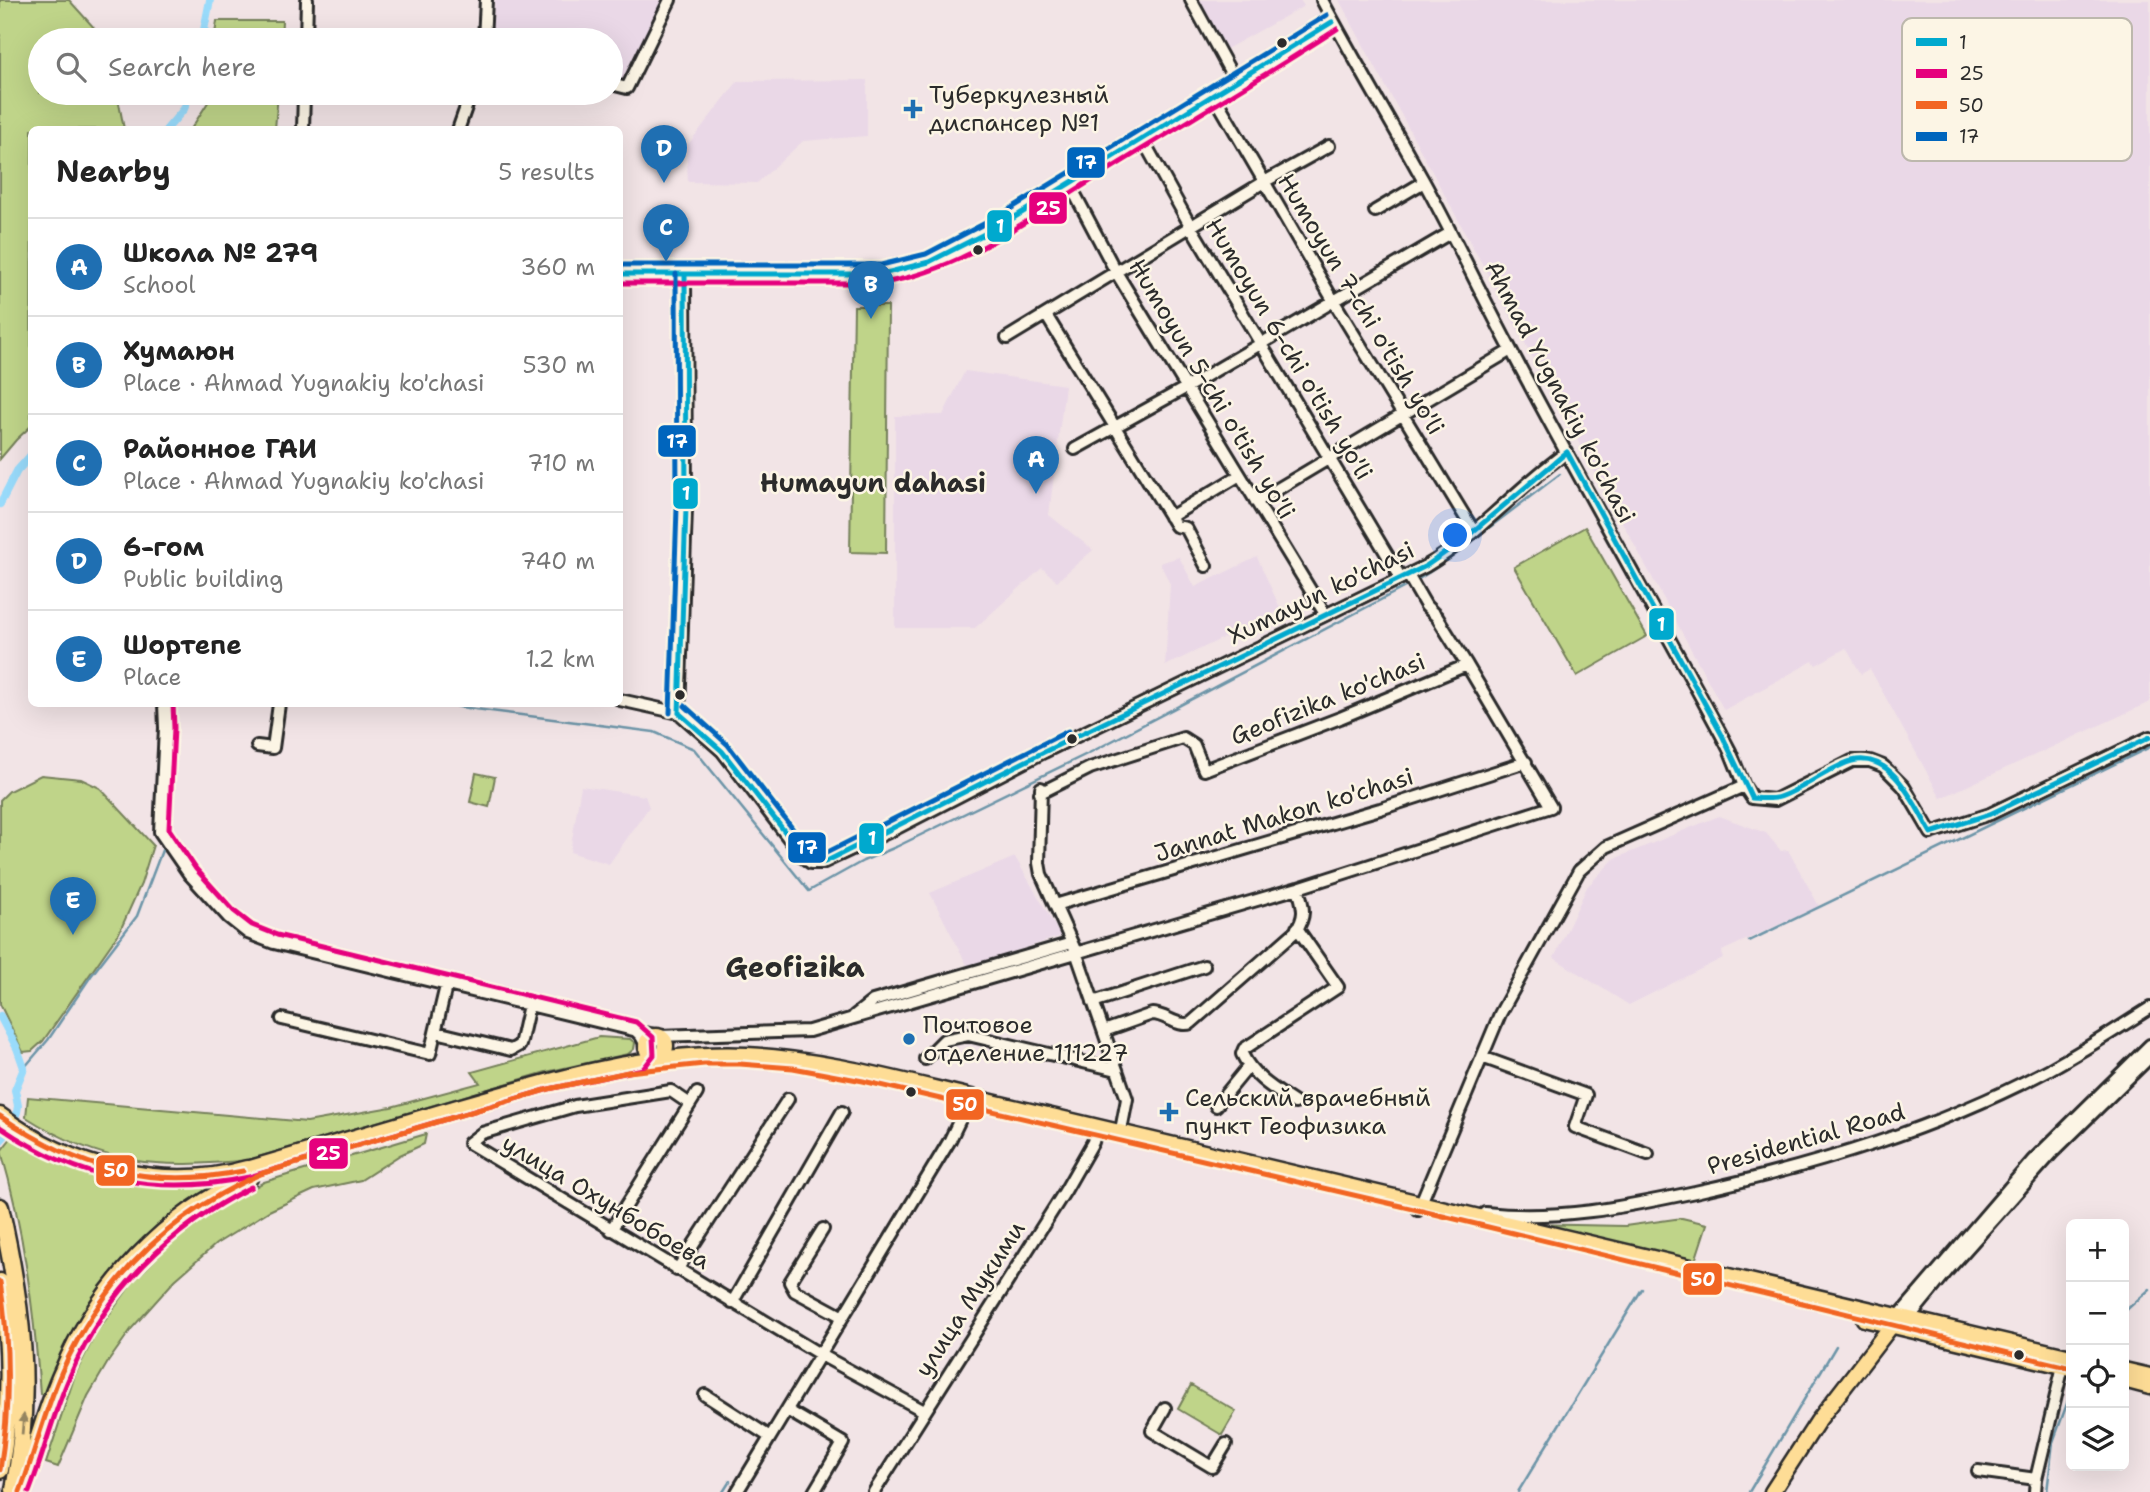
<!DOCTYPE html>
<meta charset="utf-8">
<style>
:root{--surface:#fff;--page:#f2f2f2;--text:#222;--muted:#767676;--line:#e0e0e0;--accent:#1f6fb2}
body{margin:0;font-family:"Shantell Sans",sans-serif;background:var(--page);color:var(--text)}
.controls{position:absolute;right:21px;bottom:21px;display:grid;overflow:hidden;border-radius:10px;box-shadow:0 7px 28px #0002}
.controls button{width:63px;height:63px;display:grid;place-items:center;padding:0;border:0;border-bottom:2px solid var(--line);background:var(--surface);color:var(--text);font:35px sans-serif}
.you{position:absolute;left:1456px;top:536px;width:24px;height:24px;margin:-18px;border:5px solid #fff;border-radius:50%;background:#1a73e8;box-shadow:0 0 0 10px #1a73e833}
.badge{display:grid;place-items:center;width:46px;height:46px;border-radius:50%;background:var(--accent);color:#fff;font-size:23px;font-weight:700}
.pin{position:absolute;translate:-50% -58px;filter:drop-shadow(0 2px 4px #0008)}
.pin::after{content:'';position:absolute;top:37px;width:24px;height:21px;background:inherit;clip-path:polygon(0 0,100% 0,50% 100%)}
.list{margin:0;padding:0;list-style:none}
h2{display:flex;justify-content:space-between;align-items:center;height:91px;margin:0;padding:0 28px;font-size:30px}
h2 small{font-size:23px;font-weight:400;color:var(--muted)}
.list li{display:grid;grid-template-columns:46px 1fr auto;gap:21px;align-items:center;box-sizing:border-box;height:98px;padding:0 28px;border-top:2px solid var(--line)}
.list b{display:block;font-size:26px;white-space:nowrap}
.list p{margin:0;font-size:23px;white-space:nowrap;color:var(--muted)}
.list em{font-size:23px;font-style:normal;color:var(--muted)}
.icon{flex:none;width:38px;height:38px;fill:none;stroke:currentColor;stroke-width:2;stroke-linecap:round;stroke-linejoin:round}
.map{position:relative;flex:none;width:2150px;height:1492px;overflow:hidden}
.search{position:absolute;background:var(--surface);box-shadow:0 7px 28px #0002;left:28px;top:28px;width:595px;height:77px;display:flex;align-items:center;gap:18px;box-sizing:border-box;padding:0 24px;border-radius:38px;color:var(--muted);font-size:26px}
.panel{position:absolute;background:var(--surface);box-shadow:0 7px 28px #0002;left:28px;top:126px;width:595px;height:581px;border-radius:10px}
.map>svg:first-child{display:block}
.built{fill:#ead8e7}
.green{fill:#bfd489;stroke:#75805a;stroke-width:2}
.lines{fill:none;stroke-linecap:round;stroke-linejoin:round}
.stream{stroke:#6d95a8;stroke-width:2.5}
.canal{stroke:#99dbfb;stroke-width:8}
.minor-casing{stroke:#2b2b2b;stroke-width:16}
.major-casing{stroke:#2b2b2b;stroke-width:19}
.highway-casing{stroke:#2b2b2b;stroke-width:21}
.minor{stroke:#fcf5e5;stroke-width:10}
.major{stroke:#fedd96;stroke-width:14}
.highway{stroke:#fedd96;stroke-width:16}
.bus-1-casing{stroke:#fcf5e5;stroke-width:10}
.bus-2-casing{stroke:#fcf5e5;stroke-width:10}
.bus-3-casing{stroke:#fcf5e5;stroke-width:10}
.bus-4-casing{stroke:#fcf5e5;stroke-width:10}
.bus-1{stroke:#00a9ce;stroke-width:5}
.bus-2{stroke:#e5007d;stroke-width:5}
.bus-3{stroke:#f26522;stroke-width:5}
.bus-4{stroke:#0065bd;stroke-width:5}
.oneway{fill:#948460}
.bus-dot{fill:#2b2b2b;stroke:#fcf5e5;stroke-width:2.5}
.poi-dot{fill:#1f6fb2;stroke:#fcf5e5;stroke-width:2.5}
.labels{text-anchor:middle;stroke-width:5;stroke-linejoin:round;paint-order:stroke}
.poi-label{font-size:24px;fill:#2b2b2b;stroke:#fcf5e5;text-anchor:start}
.street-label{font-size:24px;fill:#2b2b2b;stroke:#fcf5e5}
.neighbourhood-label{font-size:26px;font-weight:bold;fill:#2b2b2b;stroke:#fcf5e5}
.quarter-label{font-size:28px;font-weight:bold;fill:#2b2b2b;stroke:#fcf5e5}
.key{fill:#fcf5e5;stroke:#bdb8ad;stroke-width:2}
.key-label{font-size:19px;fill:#2b2b2b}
.line-badge{stroke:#fcf5e5;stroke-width:2.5}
.badge-label{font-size:19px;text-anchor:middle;font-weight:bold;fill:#fff}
</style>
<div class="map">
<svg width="2150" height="1492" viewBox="0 0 2150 1492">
<rect width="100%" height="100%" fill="#f2e4e6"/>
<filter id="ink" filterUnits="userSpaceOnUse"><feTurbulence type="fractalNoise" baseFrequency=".0143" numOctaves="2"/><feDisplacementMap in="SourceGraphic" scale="14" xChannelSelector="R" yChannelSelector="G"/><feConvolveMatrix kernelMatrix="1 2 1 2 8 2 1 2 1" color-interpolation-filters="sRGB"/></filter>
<g filter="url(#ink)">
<path class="built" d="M 495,0 L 665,0 L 623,81 L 611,79 L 611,40 L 491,40 Z
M 1197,0 L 1300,0 L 1304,6 L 1223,51 Z
M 1339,0 L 2150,0 L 2150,702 L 1941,798 L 1870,669 L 1861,674 L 1846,648 L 1816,665 L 1813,661 L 1724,710 Z
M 867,80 L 867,136 L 803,141 L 757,183 L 688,182 L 686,147 L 738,81 Z
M 965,371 L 1065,385 L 1049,515 L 1093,550 L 1057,581 L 1042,568 L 975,628 L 895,628 L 895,416 L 943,415 Z
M 1179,557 L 1195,587 L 1257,557 L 1281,610 L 1165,666 L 1170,584 L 1160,563 Z
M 581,786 L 645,796 L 649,807 L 609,864 L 570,852 Z
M 1719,816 L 1766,833 L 1781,851 L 1788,850 L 1819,906 L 1722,951 L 1723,958 L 1629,1005 L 1554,958 L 1587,887 L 1614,859 Z
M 1015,857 L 1061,936 L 968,967 L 930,893 Z"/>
<path class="green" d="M 0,0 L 69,0 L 97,31 L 101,40 L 40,40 L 40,93 L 117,93 L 124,129 L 32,130 L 31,426 L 16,440 L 0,459 Z
M 217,21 L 282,21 L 281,40 L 214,40 Z
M 216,93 L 278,93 L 275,129 L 191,129 L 212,96 L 217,98 Z
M 854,306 L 888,306 L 886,553 L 850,552 Z
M 1585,527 L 1647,636 L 1577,676 L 1514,567 Z
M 476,773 L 495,777 L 489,807 L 470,802 Z
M 41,775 L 81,779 L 100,788 L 153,845 L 141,884 L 119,933 L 43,1041 L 32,1051 L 23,1052 L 0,1004 L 0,800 L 9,791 Z
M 599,1037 L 630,1039 L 635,1043 L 634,1049 L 628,1054 L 546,1072 L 248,1160 C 159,1169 103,1166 26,1117 L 28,1097 L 307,1122 L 391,1107 L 480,1083 L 472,1072 Z
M 426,1134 L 424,1144 L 400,1155 L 361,1180 L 314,1190 L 269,1211 L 216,1244 L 175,1280 L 132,1328 L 108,1362 L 88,1396 L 58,1467 L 46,1463 L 75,1375 L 96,1333 L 133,1282 L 175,1239 L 195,1222 L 264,1182 Z
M 12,1137 C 80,1171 135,1191 213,1185 L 177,1212 L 64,1351 L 44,1394 L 40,1394 C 34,1311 24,1230 1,1151 Z
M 1682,1218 L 1707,1224 L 1695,1261 L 1525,1224 L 1625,1226 Z
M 1191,1385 L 1236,1411 L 1222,1435 L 1178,1409 Z"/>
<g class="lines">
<path class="stream" d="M 1414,582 L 1436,568 L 1560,474
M 450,704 L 460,707 L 654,732 L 694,749 L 809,891 L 863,861 L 896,847 L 1093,751 L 1409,585
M 167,835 L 171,823 L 175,715
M 1749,941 L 2150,747
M 24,1068 L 48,1040 L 91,976 L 137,916 L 164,845
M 2124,1312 L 2150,1289
M 723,1492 L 730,1481
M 1518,1492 L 1642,1289
M 1749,1492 L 1836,1346
M 2047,1492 L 2053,1442 L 2071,1393"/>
<path class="canal" d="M 202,40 L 210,0
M 166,130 L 184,109 L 190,93
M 0,504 L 17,471 L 32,454
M 0,1016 L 17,1048 L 24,1068 L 15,1090 L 18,1106 L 17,1112 L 8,1132 L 0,1141"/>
<g class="minor-casing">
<path id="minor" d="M 1191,0 L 1237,84
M 1322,0 C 1354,60 1390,120 1423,180 C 1454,236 1481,294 1511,350 C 1582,485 1659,617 1730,751 L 1744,786 L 1752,798 L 1775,800 L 1852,761 L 1870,761 L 1883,766 L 1904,787 L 1931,833 L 1990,814 L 2150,737
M 306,40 L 307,0
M 484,40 L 486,0
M 611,84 L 627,88 L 670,0
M 1215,97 L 1333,300 L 1473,530
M 303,130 L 304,93
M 458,130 L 471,93
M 1143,140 L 1191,227 L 1401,578
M 1069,183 L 1116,272 L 1325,614
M 1375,211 L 1424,182
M 620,274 L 882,274 C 943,269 1015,215 1068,184 C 1156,130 1246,79 1332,22
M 1046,315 L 1176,526 L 1186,528 L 1206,566
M 1007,338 L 1264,182 L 1329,146
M 1075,449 L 1187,387 L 1450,233
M 1256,502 L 1511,350
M 1170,517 L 1240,475
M 620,700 L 679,713 L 722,751 L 803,857 L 811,863 L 822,863 L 897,828 L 1044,752 L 1426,566 C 1478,536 1518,486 1567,452
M 164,704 L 165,728 L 160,832 L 189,874 L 228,917 L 248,933 L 274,943 L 658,1036 L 809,1031 L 1298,888 L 1551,807 L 1467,665 L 1437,617 L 1426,606 L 1408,575
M 679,713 L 686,508 L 685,274
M 257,746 L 273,748 L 279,704
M 1041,788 L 1039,863 L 1041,874 L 1076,952 L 1127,1099 L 1122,1125
M 1040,793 L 1090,768 L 1183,738 L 1194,745 L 1204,770 L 1340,718 L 1467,665
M 1055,905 L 1380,809 L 1526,762
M 1093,1002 L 1204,966
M 854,1016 L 873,1001 L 1072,943
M 282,1019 L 430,1054 L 446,986
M 636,1031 L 641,1036 L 647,1047
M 1104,1031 L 1152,1014 C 1166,1014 1178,1028 1191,1023 L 1296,931 C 1307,914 1303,907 1298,888
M 436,1032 L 511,1050 L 520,1045 L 529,1005
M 1482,1057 L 1586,1095 L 1575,1127 L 1648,1154
M 925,1059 L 944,1040 L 968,1035 L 1117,1070
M 1295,1103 C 1274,1089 1253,1077 1242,1054 L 1244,1049 L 1338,987 L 1297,928
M 690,1104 L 671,1091 L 575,1106 L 482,1133 L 469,1143 L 821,1355 L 924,1411
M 1216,1106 L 1248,1067
M 1418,1210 L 1500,1014 L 1579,871 L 1606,847 L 1744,786
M 1485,1213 C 1557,1221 1625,1207 1695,1192 C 1818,1165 1939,1128 2050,1069 C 2085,1050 2117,1029 2150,1008
M 823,1229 L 790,1282 L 795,1291 L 843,1317
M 611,1230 L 697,1093
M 677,1270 L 788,1099
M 732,1303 L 842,1112
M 1898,1317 L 2033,1160 L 2150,1045
M 1908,1319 L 1948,1270 L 2053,1152 L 2150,1057
M 705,1395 L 770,1437
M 1165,1408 L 1152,1431 L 1212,1467 L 1226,1444
M 787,1410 L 843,1443 L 814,1492
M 1978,1471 L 2036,1479
M 737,1492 L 950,1140 L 964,1111 L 967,1096
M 874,1492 L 1065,1191 L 1093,1142 L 1097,1127
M 2035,1492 L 2036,1479 L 2063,1366"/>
</g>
<g class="major-casing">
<path id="major" d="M646 1046a10 10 0 1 1 20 0a10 10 0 1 1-20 0Z
M 247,1169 C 318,1148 390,1127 461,1106 C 556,1078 648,1051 747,1055 C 822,1059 895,1079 967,1096 L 2071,1357
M 1864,1319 L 2071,1368
M 2124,1370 L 2150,1376
M 2124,1380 L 2150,1387
M 1772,1492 L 1818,1421 L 1895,1321"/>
</g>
<g class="highway-casing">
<path id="highway" d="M 0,1116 C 68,1168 163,1193 247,1169
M 0,1207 C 22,1304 33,1390 14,1490
M 0,1282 C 12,1345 11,1408 0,1470
M 20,1492 C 36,1452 45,1410 63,1371 C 98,1287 165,1215 249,1178"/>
</g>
<use href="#minor" class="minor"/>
<use href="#major" class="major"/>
<use href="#highway" class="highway"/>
<g class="bus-1-casing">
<path id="bus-1" d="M 620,274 L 882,274 L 929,262 L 1002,225 L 1332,22
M 1567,452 L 1722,735 L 1752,798
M 679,713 L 722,751 L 806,859 L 815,863 L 825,862 L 1044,752 L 1426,566 L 1463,540 L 1567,452
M 679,713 L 686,508 L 685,274
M 1752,798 C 1779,800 1780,798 1803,786 C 1817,779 1838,764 1852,761 C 1893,751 1915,806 1931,833 L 1990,814 L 2150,737"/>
</g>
<g class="bus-2-casing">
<path id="bus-2" d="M 620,283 L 882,283 C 963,271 1032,216 1100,175 C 1179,126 1259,80 1337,29
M 0,1127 C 78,1180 157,1197 249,1177 L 549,1089 L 643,1069 L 654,1055 L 653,1037 L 636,1022 L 277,935 L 252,925 L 234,911 L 196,869 L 169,829 L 174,728 L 173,704
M 29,1492 C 44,1454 53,1413 70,1376 C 106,1291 170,1228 251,1187"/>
</g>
<g class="bus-3-casing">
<path id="bus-3" d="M 0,1116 C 78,1169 149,1190 243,1171
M 0,1282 C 10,1345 10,1407 0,1470
M 20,1492 C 35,1452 45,1410 62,1371 C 104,1278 170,1213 263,1173 L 549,1089 L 628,1072 L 704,1064 L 740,1064 L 793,1068 L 863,1081 L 1418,1210 L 2071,1368"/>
</g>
<g class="bus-4-casing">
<path id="bus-4" d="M 620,265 L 881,265 L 926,254 L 997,217 L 1327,15
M 685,706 L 728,745 L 809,850 L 816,854 L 826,853 L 1068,731
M 670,713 L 677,508 L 676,274"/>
</g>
<use href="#bus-1" class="bus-1"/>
<use href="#bus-2" class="bus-2"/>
<use href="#bus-3" class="bus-3"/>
<use href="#bus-4" class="bus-4"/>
</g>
<defs><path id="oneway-solid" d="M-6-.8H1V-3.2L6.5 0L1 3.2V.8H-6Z" transform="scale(1.75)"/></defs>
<use class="oneway" href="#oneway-solid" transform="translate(23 1424) rotate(-85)"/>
</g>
<g class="bus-dot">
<circle cx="1282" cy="43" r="6"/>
<circle cx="978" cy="250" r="6"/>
<circle cx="680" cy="695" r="6"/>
<circle cx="1072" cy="739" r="6"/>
<circle cx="911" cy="1092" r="6"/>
<circle cx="2019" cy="1355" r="6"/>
</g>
<g class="poi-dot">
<path d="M909.5 98.5h7v7h7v7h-7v7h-7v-7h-7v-7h7z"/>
<circle cx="909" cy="1039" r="7"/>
<path d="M1165.5 1101.5h7v7h7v7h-7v7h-7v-7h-7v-7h7z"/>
</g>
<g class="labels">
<g class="poi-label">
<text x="929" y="103">Туберкулезный<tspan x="929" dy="28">диспансер №1</tspan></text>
<text x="923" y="1033">Почтовое<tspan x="923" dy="28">отделение 111227</tspan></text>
<text x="1185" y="1106">Сельский врачебный<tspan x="1185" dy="28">пункт Геофизика</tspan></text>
</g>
<g class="street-label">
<text transform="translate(1361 304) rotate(59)" y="8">Humoyun 7-chi o'tish yo'li</text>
<text transform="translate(1289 349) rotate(59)" y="8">Humoyun 6-chi o'tish yo'li</text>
<text transform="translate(1212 389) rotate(59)" y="8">Humoyun 5-chi o'tish yo'li</text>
<text transform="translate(1560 392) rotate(62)" y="8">Ahmad Yugnakiy ko'chasi</text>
<text transform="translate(1321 593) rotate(-26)" y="8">Xumayun ko'chasi</text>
<text transform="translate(1328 699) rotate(-22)" y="8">Geofizika ko'chasi</text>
<text transform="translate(1284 815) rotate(-17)" y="8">Jannat Makon ko'chasi</text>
<text transform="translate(1806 1139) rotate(-16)" y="8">Presidential Road</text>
<text transform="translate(606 1202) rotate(31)" y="8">улица Охунбобоева</text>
<text transform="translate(970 1299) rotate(-57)" y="8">улица Мукими</text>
</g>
<g class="neighbourhood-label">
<text x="873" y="492">Humayun dahasi</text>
</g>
<g class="quarter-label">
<text x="795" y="977">Geofizika</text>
</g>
</g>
<rect x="1902" y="18" width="230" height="143" rx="10" class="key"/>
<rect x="1916" y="38" width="31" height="8" fill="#00a9ce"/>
<rect x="1916" y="69" width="31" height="9" fill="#e5007d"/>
<rect x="1916" y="101" width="31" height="8" fill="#f26522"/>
<rect x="1916" y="132" width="31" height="9" fill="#0065bd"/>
<g class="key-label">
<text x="1959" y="49">1</text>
<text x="1959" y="80">25</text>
<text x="1959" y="112">50</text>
<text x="1959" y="143">17</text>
</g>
<g class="line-badge">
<rect x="1066" y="146" width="40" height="33" rx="7" fill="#0065bd"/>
<rect x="1028" y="191" width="40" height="34" rx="7" fill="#e5007d"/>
<rect x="986" y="209" width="27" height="34" rx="7" fill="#00a9ce"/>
<rect x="657" y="424" width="40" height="34" rx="7" fill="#0065bd"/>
<rect x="672" y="477" width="27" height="33" rx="7" fill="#00a9ce"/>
<rect x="1648" y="607" width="27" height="34" rx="7" fill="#00a9ce"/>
<rect x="858" y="822" width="27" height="33" rx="7" fill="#00a9ce"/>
<rect x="787" y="831" width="40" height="33" rx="7" fill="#0065bd"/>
<rect x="945" y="1088" width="40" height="33" rx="7" fill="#f26522"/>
<rect x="308" y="1137" width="41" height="33" rx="7" fill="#e5007d"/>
<rect x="95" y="1154" width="41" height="33" rx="7" fill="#f26522"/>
<rect x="1682" y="1262" width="41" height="34" rx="7" fill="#f26522"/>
</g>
<g class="badge-label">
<text x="1086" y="169">17</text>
<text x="1048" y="215">25</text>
<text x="1000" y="233">1</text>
<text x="677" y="448">17</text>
<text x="686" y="500">1</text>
<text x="1661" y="631">1</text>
<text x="872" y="845">1</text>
<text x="807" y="854">17</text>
<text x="965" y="1111">50</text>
<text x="328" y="1160">25</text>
<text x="116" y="1177">50</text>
<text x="1703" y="1286">50</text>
</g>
</svg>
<div class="controls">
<button>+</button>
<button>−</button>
<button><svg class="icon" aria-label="locate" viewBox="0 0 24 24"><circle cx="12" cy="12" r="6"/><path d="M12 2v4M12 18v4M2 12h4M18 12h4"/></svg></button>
<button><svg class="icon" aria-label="layers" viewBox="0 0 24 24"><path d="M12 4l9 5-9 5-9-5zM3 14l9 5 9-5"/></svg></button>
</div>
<div class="you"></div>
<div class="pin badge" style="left:1036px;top:494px">A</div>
<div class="pin badge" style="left:871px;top:319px">B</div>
<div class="pin badge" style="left:666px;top:262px">C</div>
<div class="pin badge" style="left:664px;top:183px">D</div>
<div class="pin badge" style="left:73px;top:935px">E</div>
<div class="search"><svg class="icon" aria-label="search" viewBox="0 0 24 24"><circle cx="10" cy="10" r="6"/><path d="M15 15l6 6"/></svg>Search here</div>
<section class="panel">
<h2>Nearby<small>5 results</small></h2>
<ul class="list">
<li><span class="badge">A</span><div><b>Школа № 279</b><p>School</p></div><em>360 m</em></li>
<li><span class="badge">B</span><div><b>Хумаюн</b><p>Place · Ahmad Yugnakiy ko'chasi</p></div><em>530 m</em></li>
<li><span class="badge">C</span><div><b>Районное ГАИ</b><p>Place · Ahmad Yugnakiy ko'chasi</p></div><em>710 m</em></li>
<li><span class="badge">D</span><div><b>6-гом</b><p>Public building</p></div><em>740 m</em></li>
<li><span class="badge">E</span><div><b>Шортепе</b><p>Place</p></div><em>1.2 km</em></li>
</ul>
</section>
</div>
